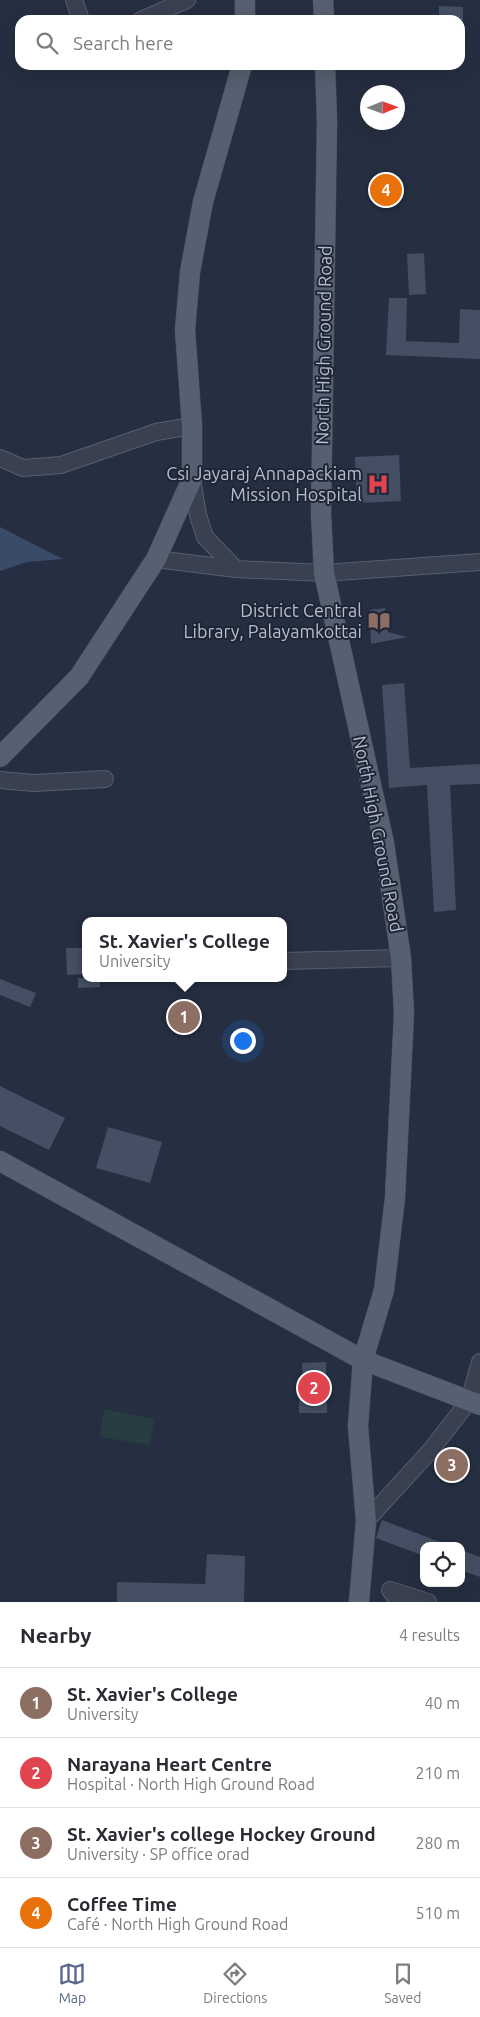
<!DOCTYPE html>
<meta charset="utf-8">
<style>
:root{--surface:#fff;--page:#f2f2f3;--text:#2b2b33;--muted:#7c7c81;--line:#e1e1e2;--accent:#57668d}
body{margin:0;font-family:Ubuntu,sans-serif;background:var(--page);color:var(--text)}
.controls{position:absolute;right:15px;bottom:15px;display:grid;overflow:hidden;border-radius:10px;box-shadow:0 5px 20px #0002}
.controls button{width:45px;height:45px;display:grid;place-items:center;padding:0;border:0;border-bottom:1px solid var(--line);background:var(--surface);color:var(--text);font:25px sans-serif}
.compass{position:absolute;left:360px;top:85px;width:45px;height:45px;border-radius:50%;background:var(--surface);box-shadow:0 5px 20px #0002;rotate:89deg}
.you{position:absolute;left:242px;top:1040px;width:18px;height:18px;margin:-12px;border:4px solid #fff;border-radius:50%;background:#1a73e8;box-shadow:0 0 0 8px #1a73e833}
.badge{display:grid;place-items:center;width:32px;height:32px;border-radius:50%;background:var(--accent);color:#fff;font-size:16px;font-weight:700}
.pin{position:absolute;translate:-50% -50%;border:2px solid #fff;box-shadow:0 1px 5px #0006}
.popup{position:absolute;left:82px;top:917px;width:205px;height:65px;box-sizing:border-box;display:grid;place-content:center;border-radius:10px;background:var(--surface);filter:drop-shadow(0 1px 4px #0005);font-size:16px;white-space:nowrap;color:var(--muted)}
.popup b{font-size:19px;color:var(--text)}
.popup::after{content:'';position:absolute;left:50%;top:100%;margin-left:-10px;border:10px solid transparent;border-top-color:var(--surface)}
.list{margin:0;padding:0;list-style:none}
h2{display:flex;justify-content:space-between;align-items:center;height:65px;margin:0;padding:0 20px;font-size:21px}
h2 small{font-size:16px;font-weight:400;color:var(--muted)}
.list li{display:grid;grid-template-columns:32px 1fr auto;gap:15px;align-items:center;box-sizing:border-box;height:70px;padding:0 20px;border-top:1px solid var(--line)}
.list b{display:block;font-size:19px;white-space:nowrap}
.list p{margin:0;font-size:16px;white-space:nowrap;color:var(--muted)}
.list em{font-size:16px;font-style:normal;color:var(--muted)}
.icon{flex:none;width:28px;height:28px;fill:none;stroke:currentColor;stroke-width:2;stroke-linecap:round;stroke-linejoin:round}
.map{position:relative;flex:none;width:480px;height:1602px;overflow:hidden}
.search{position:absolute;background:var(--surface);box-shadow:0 5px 20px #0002;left:15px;right:15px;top:15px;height:55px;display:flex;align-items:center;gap:12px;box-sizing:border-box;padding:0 18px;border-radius:15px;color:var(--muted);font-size:19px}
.sheet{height:345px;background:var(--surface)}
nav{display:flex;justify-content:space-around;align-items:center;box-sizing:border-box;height:70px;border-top:1px solid var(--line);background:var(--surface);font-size:14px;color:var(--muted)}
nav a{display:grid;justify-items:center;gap:2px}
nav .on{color:var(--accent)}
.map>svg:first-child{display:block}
.green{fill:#273d42}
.water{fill:#3a4b6a}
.building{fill:#444f63}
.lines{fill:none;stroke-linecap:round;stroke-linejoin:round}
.minor-casing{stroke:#575f6e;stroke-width:18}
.major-casing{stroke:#434a5a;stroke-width:21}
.minor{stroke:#394151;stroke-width:16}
.major{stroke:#576070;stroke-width:20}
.labels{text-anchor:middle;stroke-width:4;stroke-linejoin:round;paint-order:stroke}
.street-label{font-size:18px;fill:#b6bdcb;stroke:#1e2636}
.poi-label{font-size:18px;fill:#b6bdcb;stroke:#1e2636;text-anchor:end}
</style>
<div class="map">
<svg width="480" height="1602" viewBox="0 0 480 1602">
<rect width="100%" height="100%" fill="#252f41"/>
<path class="green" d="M 104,1409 L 154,1419 L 150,1445 L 100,1437 Z"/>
<path class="water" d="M 0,527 L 63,559 L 27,562 L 0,571 Z"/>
<path class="building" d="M 439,6 L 463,7 L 463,20 L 439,20 Z
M 424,253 L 426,294 L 409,295 L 407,254 Z
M 389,298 L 407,298 L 406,341 L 459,343 L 460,309 L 480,310 L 480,359 L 386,355 Z
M 399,455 L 401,501 L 357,503 L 355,457 Z
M 385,608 L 388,632 L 407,637 L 371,644 L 370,610 Z
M 404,683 L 410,768 L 480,764 L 480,784 L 450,785 L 456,910 L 434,912 L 427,785 L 389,788 L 382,685 Z
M 66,948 L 85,948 L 85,974 L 67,975 Z
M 78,978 L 100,978 L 100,987 L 78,988 Z
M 0,979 L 36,993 L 30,1007 L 0,995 Z
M 0,1086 L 65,1118 L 49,1150 L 0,1126 Z
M 108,1127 L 162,1142 L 150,1183 L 96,1168 Z
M 326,1362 L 327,1413 L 299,1413 L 299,1393 L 303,1393 L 302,1363 Z
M 382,1520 L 448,1545 L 447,1546 L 424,1546 L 424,1556 L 376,1538 Z
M 461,1550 L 480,1557 L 480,1577 L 461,1570 Z
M 207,1554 L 245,1556 L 244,1602 L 117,1602 L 117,1582 L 205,1584 Z"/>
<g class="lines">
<g class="minor-casing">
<path id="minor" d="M 74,0 L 81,20
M 141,20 L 187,0
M 0,458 L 23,468 L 61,465 L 156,432 L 192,426
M 192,479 L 198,515 L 205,537 L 236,569
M 156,559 L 236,569 L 324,573 L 480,562
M 0,780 L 34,783 L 105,779
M 283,961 L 401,958
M 366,1521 L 430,1451 L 469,1401 L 480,1362
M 399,1602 L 390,1590 L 428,1602"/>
</g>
<g class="major-casing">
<path id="major" d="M 245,0 L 245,20
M 323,0 L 324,20
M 325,65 L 327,121 L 321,514 L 324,573 L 384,843 L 401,958 L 404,1013 L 395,1198 L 384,1290 L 363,1360 L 358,1426 L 366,1521 L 359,1602
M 0,757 L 79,677 L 156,559 L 192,479 L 192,426 L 185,330 L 190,272 L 203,202 L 242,65
M 0,1161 L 363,1360 L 480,1405"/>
</g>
<use href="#minor" class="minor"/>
<use href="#major" class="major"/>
</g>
<defs>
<g id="hospital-bare" transform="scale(1.725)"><path d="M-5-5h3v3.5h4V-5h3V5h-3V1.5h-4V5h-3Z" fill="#e0444e" stroke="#1e2636" stroke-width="2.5" paint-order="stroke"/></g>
<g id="library-bare" transform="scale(1.725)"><path d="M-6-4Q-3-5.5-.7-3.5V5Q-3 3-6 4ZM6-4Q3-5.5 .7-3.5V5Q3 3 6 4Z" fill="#8d6e63" stroke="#1e2636" stroke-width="2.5" paint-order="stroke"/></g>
</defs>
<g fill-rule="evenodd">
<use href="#hospital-bare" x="378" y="484"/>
<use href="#library-bare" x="379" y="621"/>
</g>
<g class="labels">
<g class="street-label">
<text transform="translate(324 345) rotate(-89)" y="6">North High Ground Road</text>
<text transform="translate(378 834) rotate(79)" y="6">North High Ground Road</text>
</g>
<g class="poi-label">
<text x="362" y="480">Csi Jayaraj Annapackiam<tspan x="362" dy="21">Mission Hospital</tspan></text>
<text x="362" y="617">District Central<tspan x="362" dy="21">Library, Palayamkottai</tspan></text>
</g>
</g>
</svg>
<div class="controls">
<button><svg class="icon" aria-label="locate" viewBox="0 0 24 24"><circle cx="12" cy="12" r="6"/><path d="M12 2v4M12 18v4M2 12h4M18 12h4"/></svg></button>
</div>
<svg class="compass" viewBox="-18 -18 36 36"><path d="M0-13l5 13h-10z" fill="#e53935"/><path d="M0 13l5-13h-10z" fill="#7c7c81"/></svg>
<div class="you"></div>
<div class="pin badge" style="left:184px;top:1017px;background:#8d6e63">1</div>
<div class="popup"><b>St. Xavier's College</b>University</div>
<div class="pin badge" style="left:314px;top:1388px;background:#e0444e">2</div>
<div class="pin badge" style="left:452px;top:1465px;background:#8d6e63">3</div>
<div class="pin badge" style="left:386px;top:190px;background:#e8710a">4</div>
<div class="search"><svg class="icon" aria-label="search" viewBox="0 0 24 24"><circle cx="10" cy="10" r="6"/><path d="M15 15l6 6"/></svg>Search here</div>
</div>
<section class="sheet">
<h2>Nearby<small>4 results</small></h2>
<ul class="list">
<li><span class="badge" style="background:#8d6e63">1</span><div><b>St. Xavier's College</b><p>University</p></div><em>40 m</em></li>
<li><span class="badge" style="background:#e0444e">2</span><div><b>Narayana Heart Centre</b><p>Hospital · North High Ground Road</p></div><em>210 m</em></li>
<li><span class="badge" style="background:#8d6e63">3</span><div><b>St. Xavier's college Hockey Ground</b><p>University · SP office orad</p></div><em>280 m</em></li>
<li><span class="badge" style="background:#e8710a">4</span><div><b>Coffee Time</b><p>Café · North High Ground Road</p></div><em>510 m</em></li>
</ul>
</section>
<nav>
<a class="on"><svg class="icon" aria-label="map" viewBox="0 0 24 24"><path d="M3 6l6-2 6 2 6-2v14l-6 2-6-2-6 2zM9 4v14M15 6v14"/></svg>Map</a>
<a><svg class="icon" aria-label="directions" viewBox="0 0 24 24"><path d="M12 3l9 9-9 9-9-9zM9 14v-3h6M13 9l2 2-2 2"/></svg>Directions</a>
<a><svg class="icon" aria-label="saved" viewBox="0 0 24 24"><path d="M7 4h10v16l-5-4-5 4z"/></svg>Saved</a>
</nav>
